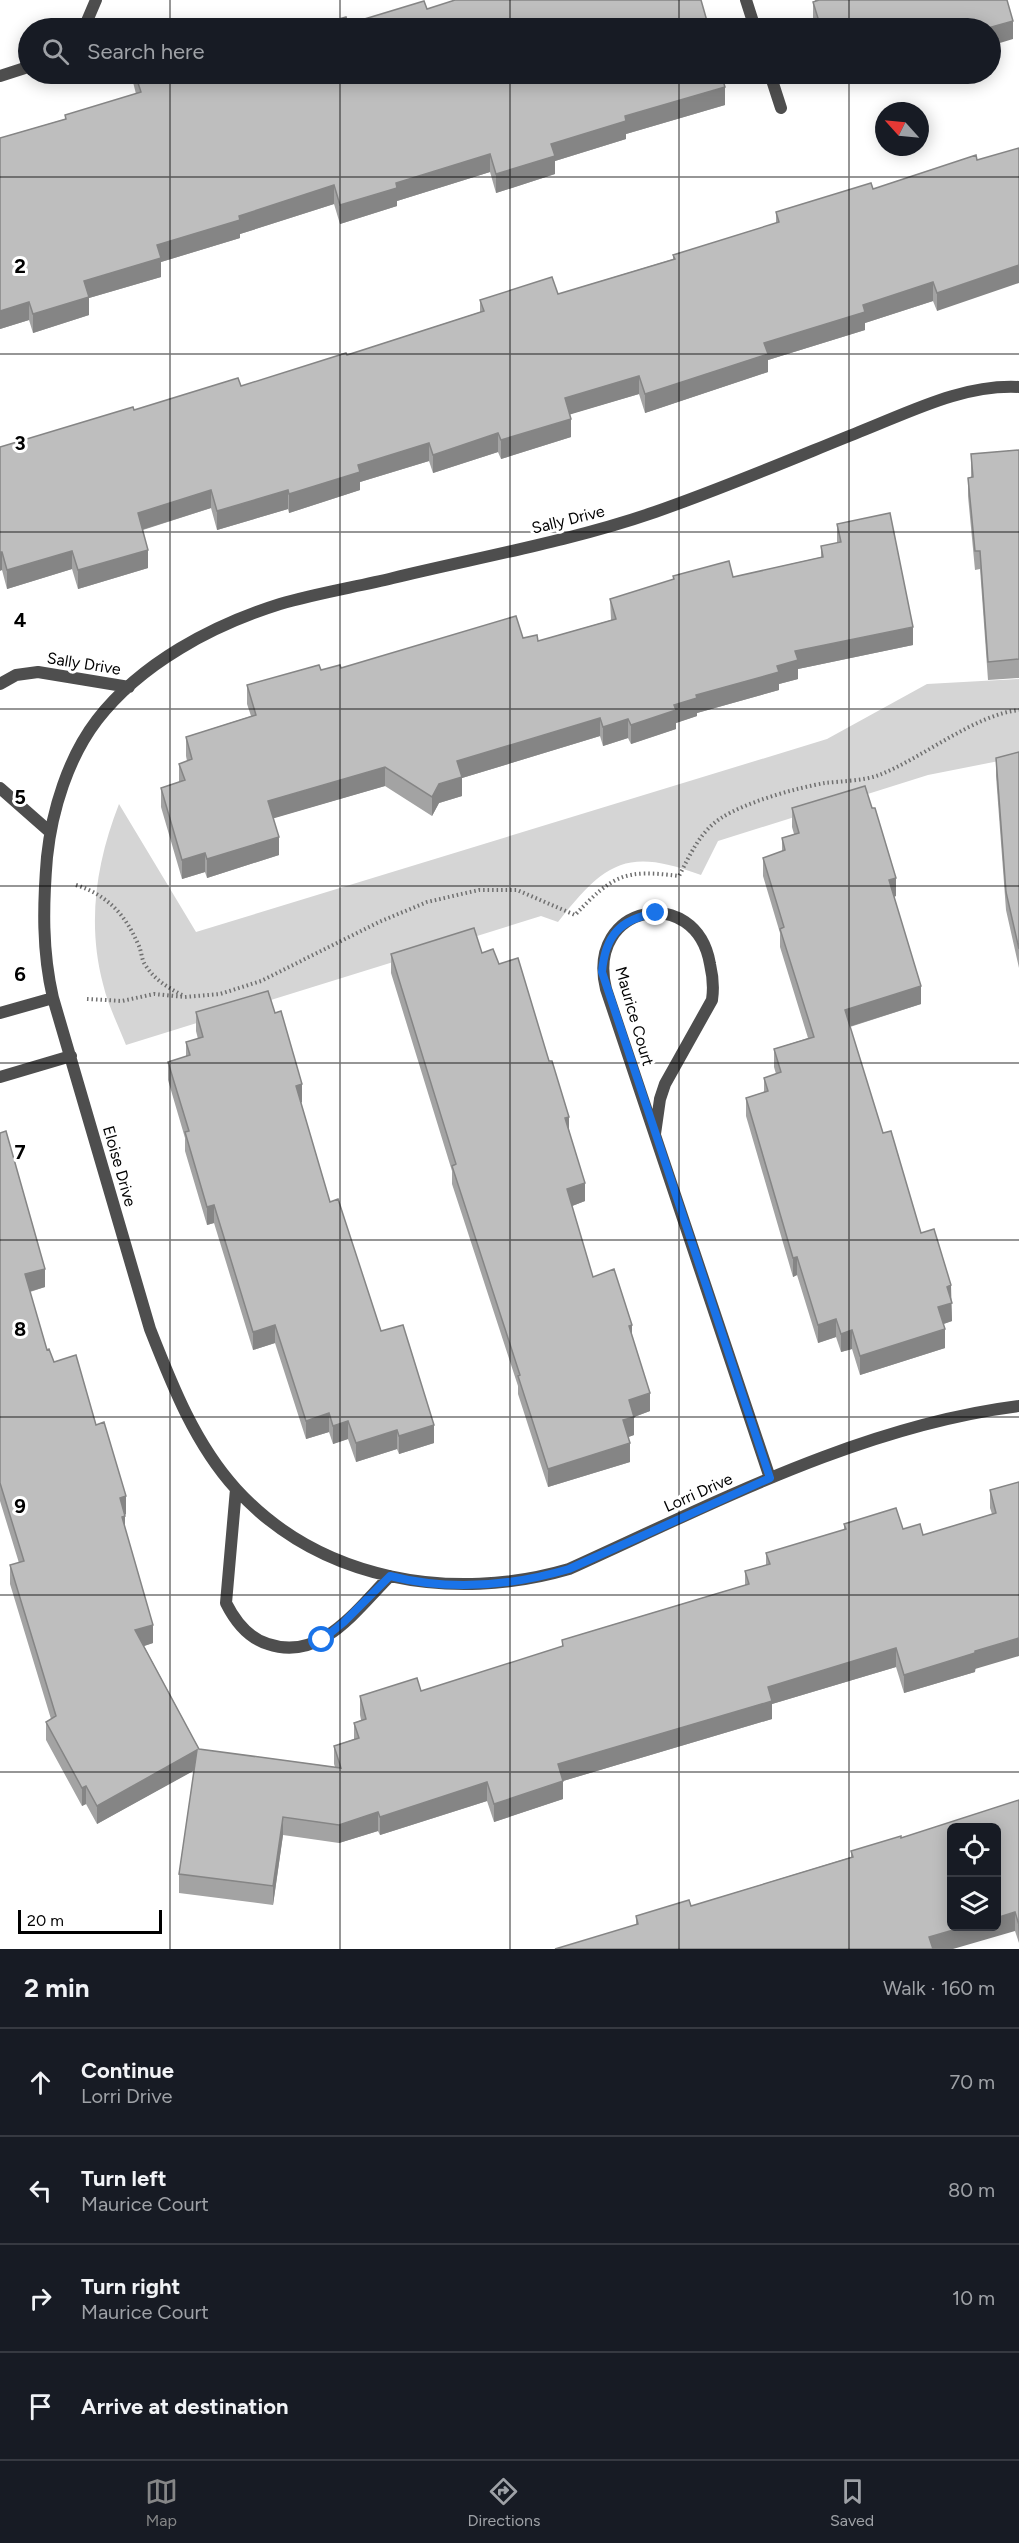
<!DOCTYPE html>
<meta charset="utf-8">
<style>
:root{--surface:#171b24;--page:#20242c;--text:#f1f3f6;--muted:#9ea1a6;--line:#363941;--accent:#858687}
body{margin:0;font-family:Figtree,sans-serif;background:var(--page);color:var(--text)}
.controls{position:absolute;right:18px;bottom:18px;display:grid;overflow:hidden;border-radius:9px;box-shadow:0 3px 15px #0003}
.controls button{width:54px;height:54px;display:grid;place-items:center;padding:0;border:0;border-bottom:2px solid var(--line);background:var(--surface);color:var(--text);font:30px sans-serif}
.compass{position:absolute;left:875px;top:102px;width:54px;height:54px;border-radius:50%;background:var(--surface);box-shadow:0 3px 15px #0003;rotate:297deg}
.scale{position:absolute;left:18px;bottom:15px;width:144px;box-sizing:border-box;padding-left:6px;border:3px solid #000;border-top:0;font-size:16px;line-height:21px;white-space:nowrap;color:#000;-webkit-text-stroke:4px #fff;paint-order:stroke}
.stop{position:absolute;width:18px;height:18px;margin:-14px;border:4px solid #1a73e8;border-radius:50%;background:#fff}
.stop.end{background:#1a73e8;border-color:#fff;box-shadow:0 2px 6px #0008}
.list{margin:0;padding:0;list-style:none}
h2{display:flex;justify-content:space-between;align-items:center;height:78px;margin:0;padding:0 24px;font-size:26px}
h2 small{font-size:20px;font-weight:400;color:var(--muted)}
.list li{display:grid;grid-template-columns:39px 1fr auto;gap:18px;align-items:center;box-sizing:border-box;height:108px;padding:0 24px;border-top:2px solid var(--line)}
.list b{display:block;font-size:22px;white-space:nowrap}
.list p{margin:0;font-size:20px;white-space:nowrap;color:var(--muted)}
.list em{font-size:20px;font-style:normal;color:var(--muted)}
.icon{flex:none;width:33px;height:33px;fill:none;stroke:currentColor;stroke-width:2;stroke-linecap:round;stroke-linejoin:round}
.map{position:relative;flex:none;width:1019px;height:1949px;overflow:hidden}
.search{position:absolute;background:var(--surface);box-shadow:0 3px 15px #0003;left:18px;right:18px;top:18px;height:66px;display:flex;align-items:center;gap:15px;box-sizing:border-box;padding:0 21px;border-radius:33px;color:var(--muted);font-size:22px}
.sheet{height:510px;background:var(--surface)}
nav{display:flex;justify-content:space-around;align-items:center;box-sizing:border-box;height:84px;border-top:2px solid var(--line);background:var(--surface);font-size:16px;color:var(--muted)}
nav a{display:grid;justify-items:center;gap:3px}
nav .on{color:var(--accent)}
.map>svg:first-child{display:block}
.green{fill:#d5d5d5}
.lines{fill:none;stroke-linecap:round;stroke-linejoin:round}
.path{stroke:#707070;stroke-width:4;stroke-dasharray:1.5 3;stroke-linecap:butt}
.minor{stroke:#4e4e4e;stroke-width:12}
.wall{fill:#a3a3a3}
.shaded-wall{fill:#858585}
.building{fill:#bebebe;stroke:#858585;stroke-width:1.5}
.route{stroke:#1a73e8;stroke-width:8}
.grid{fill:none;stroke:#000;stroke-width:1.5;stroke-opacity:0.55}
.labels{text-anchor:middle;stroke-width:6;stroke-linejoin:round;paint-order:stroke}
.street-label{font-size:16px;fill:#000;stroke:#fff}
.grid-label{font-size:20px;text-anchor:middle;font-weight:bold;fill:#000;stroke:#fff;stroke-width:6;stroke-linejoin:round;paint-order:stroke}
</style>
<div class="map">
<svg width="1019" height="1949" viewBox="0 0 1019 1949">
<rect width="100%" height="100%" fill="#fff"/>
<path class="green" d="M 1019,679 L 1019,757 L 928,775 L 718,841 L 701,875 C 627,847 605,862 558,922 L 541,916 L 126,1045 C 118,1025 108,1005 103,984 C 87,923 96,863 119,804 L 196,932 L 827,739 L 927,684 Z"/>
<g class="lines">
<path class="path" d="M 76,885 C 107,895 125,914 138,944 C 142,951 141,960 146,966 C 155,980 167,987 182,995
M 87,999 L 122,1001 L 154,994 L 185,997 L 220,994 L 261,981 L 379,922 L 427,902 L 479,890 L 517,890 L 575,915 C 613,875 624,869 679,876 C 691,853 700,832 721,818 C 746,802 796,788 825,783 C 842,781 863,781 879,775 C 923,758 974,715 1019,710"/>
<path class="minor" d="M 746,0 L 755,28
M 84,28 L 96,0
M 770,74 L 781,108
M 0,76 L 28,67
M 1019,387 C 963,384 910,412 859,432 C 792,459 724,488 655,512 C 571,541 480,557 393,578 C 356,587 317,593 280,604 C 213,625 141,663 97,720 C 68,758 52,810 47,857 C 43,905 42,951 53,998 L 150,1329 C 172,1385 195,1444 236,1489 C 320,1581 453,1603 569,1569 C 713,1504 860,1426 1019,1406
M 0,684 L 16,675 L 38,672 L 129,687
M 0,788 L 50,832
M 0,1013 L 53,998
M 0,1077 L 71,1056
M 655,1134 L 660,1099 L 665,1084 L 712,1000 C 714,987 713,977 710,964 C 696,883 585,904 606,989 L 770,1478
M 236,1489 L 226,1603 C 235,1621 248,1638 268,1644 C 321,1662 356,1610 390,1576"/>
</g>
<path class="wall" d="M 815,0 L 1007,0 L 1013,39 L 990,28 L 816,28 L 813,20 L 813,2 L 815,1 Z
M 131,74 L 721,74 L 725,105 L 626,134 L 626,139 L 555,161 L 555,174 L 496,193 L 490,172 L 397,201 L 397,206 L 340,224 L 334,204 L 240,234 L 240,238 L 161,262 L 161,277 L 89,298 L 89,315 L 33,333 L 29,320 L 0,329 L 0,138 L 65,119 L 65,115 L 136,94 Z
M 871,74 L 903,74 L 874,83 Z
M 976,155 L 937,311 L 933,301 L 865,323 L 865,330 L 768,360 L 768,372 L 645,413 L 639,394 L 570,414 L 571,437 L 501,459 L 498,452 L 433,473 L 429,461 L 360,482 L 360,490 L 289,513 L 288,509 L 217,530 L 211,508 L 143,530 L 148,568 L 78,589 L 72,569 L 7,589 L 2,570 L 0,447 L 134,410 L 241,386 L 347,355 L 480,312 L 480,300 L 558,294 L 673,259 L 673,255 L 776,223 L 776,212 L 873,189 Z
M 1019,450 L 1019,678 L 988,680 L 980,569 L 975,570 L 968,496 L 968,478 L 971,477 L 971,454 Z
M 837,524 L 913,645 L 798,669 L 798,679 L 779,684 L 779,690 L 697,713 L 697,716 L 676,723 L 676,729 L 631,744 L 628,738 L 603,746 L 600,736 L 462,778 L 462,796 L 439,803 L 432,816 L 385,786 L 273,818 L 279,855 L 207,878 L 205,872 L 182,879 L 161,807 L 161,788 L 179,782 L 179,764 L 187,761 L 186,756 L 186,737 L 251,716 L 247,704 L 247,685 L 321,670 L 341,668 L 523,638 L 538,641 L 611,620 L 610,599 L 673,580 L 673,576 L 733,577 L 821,557 L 821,546 L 837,543 Z
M 1019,752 L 1019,968 L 1006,910 L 996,776 L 996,758 Z
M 792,808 L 896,896 L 894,897 L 921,1004 L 850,1027 L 883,1133 L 921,1233 L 951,1300 L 952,1321 L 943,1324 L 945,1348 L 860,1375 L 852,1349 L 841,1352 L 836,1337 L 818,1343 L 797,1275 L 793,1277 L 746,1116 L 746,1098 L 764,1092 L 764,1078 L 776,1074 L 774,1067 L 774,1049 L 808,1038 L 780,947 L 780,933 L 763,876 L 763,858 L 782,851 L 782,838 L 794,834 L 792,827 Z
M 482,953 L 499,964 L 569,1130 L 585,1201 L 572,1206 L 593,1277 L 632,1336 L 650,1411 L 634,1417 L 634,1435 L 628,1437 L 630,1462 L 548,1487 L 518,1394 L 518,1386 L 452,1184 L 452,1171 L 391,973 L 391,954 Z
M 196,1012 L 302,1102 L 301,1103 L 330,1202 L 381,1331 L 434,1443 L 399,1454 L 397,1449 L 356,1462 L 348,1439 L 333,1444 L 329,1432 L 306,1439 L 275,1343 L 253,1350 L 214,1223 L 207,1225 L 185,1151 L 185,1138 L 168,1080 L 168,1062 L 186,1057 L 186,1042 L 198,1039 L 196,1031 Z
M 0,1133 L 45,1287 L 30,1292 L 47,1350 L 54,1362 L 96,1425 L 126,1514 L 125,1515 L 125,1529 L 153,1643 L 144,1646 L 199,1749 L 335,1767 L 334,1764 L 334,1746 L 354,1739 L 354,1723 L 361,1720 L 360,1715 L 360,1696 L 421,1691 L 562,1647 L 562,1640 L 745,1585 L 745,1571 L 766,1565 L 766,1553 L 844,1530 L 844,1524 L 903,1529 L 923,1535 L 992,1514 L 990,1508 L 990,1490 L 1019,1482 L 975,1672 L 904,1693 L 896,1667 L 772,1704 L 772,1719 L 563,1781 L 563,1799 L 494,1822 L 487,1801 L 380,1835 L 378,1831 L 339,1843 L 283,1835 L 273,1905 L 179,1893 L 179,1874 L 194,1770 L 97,1824 L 86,1804 L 82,1806 L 46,1740 L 46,1722 L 51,1719 L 10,1584 L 10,1565 L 19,1563 L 0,1501 Z
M 1019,1800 L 1019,1943 L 1015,1931 L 636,1924 L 636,1916 L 691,1906 L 851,1857 L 851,1851 L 901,1838 Z"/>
<path class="shaded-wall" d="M 1013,21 L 1013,39 L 990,46 L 990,28 L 988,28 Z
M 874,74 L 903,74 L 874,83 Z
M 725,87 L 725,105 L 626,134 L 626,139 L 555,161 L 555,174 L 496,193 L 496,174 L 551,144 L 625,116 Z
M 490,154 L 490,172 L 397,201 L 397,206 L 340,224 L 340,205 L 396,183 Z
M 334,185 L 334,204 L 240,234 L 240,238 L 161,262 L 161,277 L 89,298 L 89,315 L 33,333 L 33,314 L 84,281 L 157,245 L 239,216 Z
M 1019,265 L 1019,283 L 937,311 L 937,293 Z
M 933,282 L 933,301 L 865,323 L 865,330 L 768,360 L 768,372 L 645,413 L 645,394 L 764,343 L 863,305 Z
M 29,302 L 29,320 L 0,329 L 0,311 Z
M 639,376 L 639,394 L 565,416 L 565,398 Z
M 571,419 L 571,437 L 501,459 L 501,440 Z
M 498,433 L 498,452 L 433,473 L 433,455 Z
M 429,443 L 429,461 L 360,482 L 360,490 L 289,513 L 289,494 L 358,465 Z
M 211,490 L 211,508 L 138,531 L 138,513 Z
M 288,490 L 288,509 L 217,530 L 217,511 Z
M 148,550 L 148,568 L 78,589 L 78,570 Z
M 72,551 L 72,569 L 7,589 L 7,570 Z
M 0,552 L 2,552 L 2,570 L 0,571 Z
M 913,627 L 913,645 L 798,669 L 798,679 L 779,684 L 779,690 L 697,713 L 697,716 L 676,723 L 676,729 L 631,744 L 631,725 L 696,695 L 777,666 L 795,651 Z
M 600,718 L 600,736 L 462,778 L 462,796 L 439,803 L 432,816 L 432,797 L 439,784 L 457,761 Z
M 628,719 L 628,738 L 603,746 L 603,727 Z
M 385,767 L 385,786 L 268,820 L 268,801 Z
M 279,837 L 279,855 L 207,878 L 207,859 Z
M 205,853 L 205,872 L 182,879 L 182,860 Z
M 896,878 L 896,896 L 889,898 L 889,880 Z
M 921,986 L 921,1004 L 845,1028 L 845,1010 Z
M 302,1084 L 302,1102 L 296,1104 L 296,1086 Z
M 569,1117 L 569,1135 L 565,1118 Z
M 585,1183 L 585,1201 L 567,1208 L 567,1189 Z
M 214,1205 L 214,1223 L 207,1225 L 207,1207 Z
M 797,1257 L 797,1275 L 793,1277 L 793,1258 Z
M 45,1269 L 45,1287 L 25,1293 L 25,1274 Z
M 951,1285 L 952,1321 L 938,1326 L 938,1307 L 947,1287 Z
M 836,1319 L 836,1337 L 818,1343 L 818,1325 Z
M 275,1325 L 275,1343 L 253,1350 L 253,1332 Z
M 632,1325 L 632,1344 L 629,1326 Z
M 945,1329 L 945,1348 L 860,1375 L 860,1356 Z
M 852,1330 L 852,1349 L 841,1352 L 841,1334 Z
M 650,1393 L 650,1411 L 634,1417 L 634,1435 L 623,1439 L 623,1420 L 629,1400 Z
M 329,1413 L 329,1432 L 306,1439 L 306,1421 Z
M 348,1421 L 348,1439 L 333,1444 L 333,1426 Z
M 434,1425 L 434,1443 L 399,1454 L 399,1436 Z
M 397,1430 L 397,1449 L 356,1462 L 356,1443 Z
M 630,1443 L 630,1462 L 548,1487 L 548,1469 Z
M 126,1496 L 126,1514 L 120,1516 L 120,1498 Z
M 125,1516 L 125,1534 L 122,1517 Z
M 153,1625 L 153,1643 L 135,1649 L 135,1630 Z
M 1019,1638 L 1019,1656 L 975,1669 L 975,1672 L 904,1693 L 904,1675 L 975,1651 Z
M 896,1648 L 896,1667 L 772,1704 L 772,1719 L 563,1781 L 563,1799 L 494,1822 L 494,1804 L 558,1764 L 768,1687 Z
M 197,1750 L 197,1769 L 97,1824 L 97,1806 Z
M 487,1782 L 487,1801 L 380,1835 L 380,1817 Z
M 86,1786 L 86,1804 L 82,1806 L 82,1788 Z
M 378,1812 L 378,1831 L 339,1843 L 339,1825 Z
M 283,1817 L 283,1835 L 273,1905 L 273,1886 Z
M 1015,1912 L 1015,1931 L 953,1949 L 929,1949 L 929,1937 L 967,1926 L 996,1926 L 996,1918 Z
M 1018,1925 L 1019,1925 L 1018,1943 Z"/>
<path class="building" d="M 455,0 L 701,0 L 709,28 L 309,28 L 346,17 L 348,24 L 424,1 L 427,9 Z
M 819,0 L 1007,0 L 1013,21 L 988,28 L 821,28 L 813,2 Z
M 135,74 L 721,74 L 725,87 L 625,116 L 626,121 L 551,144 L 555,156 L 496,174 L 490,154 L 396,183 L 397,188 L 340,205 L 334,185 L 239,216 L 240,220 L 157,245 L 161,258 L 84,281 L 89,297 L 33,314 L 29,302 L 0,311 L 0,138 L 66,119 L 65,115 L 141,92 Z
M 1019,148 L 1019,265 L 937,293 L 933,282 L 863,305 L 865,312 L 764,343 L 768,354 L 645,394 L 639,376 L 565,398 L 571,419 L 501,440 L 498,433 L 433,455 L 429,443 L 358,465 L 360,472 L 289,494 L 288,490 L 217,511 L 211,490 L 138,513 L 148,550 L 78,570 L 72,551 L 7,570 L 2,552 L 0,552 L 0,447 L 133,407 L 134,410 L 238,378 L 241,386 L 346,353 L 347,355 L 484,311 L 480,300 L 552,277 L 558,294 L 675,259 L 673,255 L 779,222 L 776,212 L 871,183 L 873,189 L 976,155 L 977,160 Z
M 1019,450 L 1019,659 L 988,662 L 980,551 L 975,551 L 968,478 L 973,477 L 971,454 Z
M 890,513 L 913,627 L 795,651 L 798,660 L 777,666 L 779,672 L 696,695 L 697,698 L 674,705 L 676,710 L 631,725 L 628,719 L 603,727 L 600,718 L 457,761 L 462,777 L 439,784 L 432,797 L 385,767 L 268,801 L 279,837 L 207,859 L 205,853 L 182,860 L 161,788 L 185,780 L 179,764 L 192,759 L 186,737 L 256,715 L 247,685 L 319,665 L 321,670 L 340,665 L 341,668 L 516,616 L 523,638 L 537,635 L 538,641 L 616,619 L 610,599 L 674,579 L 673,576 L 729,561 L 733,577 L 823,557 L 821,546 L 841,542 L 837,524 Z
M 1019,752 L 1019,949 L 1006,892 L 996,758 Z
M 865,786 L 872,808 L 875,808 L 896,878 L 889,880 L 921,986 L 845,1010 L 883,1133 L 891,1131 L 921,1233 L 934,1229 L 951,1285 L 947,1287 L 952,1303 L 938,1307 L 945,1329 L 860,1356 L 852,1330 L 841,1334 L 836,1319 L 818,1325 L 797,1257 L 793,1258 L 746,1098 L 768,1091 L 764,1078 L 781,1072 L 774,1049 L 814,1037 L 780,929 L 784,927 L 763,858 L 785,850 L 782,838 L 799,833 L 792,808 Z
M 474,928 L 482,953 L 493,949 L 499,964 L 518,958 L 549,1061 L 552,1061 L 569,1117 L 565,1118 L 585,1183 L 567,1189 L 593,1277 L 614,1269 L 632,1325 L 629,1326 L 650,1393 L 629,1400 L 634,1417 L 623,1420 L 630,1443 L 548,1469 L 518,1376 L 520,1375 L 452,1166 L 456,1164 L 391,954 Z
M 268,991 L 275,1013 L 281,1011 L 302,1084 L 296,1086 L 330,1202 L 338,1199 L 381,1331 L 403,1325 L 434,1425 L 399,1436 L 397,1430 L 356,1443 L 348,1421 L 333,1426 L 329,1413 L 306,1421 L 275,1325 L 253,1332 L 214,1205 L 207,1207 L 185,1132 L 189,1131 L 168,1062 L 190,1055 L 186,1042 L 203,1037 L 196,1012 Z
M 6,1131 L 45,1269 L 25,1274 L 47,1350 L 49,1349 L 54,1362 L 76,1355 L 96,1425 L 104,1422 L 126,1496 L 120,1498 L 125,1516 L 122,1517 L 153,1625 L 135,1630 L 199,1749 L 341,1768 L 334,1746 L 359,1738 L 354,1723 L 366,1719 L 360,1696 L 417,1678 L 421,1691 L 563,1646 L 562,1640 L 749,1584 L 745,1571 L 770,1564 L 766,1553 L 846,1529 L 844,1524 L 896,1508 L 903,1529 L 920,1524 L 923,1535 L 996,1513 L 990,1490 L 1019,1482 L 1019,1638 L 975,1651 L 975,1653 L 904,1675 L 896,1648 L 768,1687 L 772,1701 L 558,1764 L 563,1781 L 494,1804 L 487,1782 L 380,1817 L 378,1812 L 339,1825 L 283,1817 L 273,1886 L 179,1874 L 197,1750 L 97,1806 L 86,1786 L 82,1788 L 46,1722 L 56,1716 L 10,1565 L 24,1561 L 0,1483 L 0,1133 Z
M 1019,1800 L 1019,1925 L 1015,1912 L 996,1918 L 996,1827 L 951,1827 L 951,1926 L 967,1926 L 929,1937 L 933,1949 L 555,1949 L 638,1924 L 636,1916 L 689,1900 L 691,1906 L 853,1857 L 851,1851 L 901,1836 L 901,1838 Z"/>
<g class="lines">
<path class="route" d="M 322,1640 L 344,1622 L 390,1576 C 449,1591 511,1586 569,1569 L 770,1478 L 602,972 C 605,936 620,919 656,913"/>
</g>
<path class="grid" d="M 170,0 L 170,28M 340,0 L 340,28M 510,0 L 510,28M 679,0 L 679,28M 849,0 L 849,28M 170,74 L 170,1949M 340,74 L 340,1949M 510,74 L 510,1949M 679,74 L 679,1949M 849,74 L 849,1949M 0,177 L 1019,177M 0,354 L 1019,354M 0,532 L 1019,532M 0,709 L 1019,709M 0,886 L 1019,886M 0,1063 L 1019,1063M 0,1240 L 1019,1240M 0,1417 L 1019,1417M 0,1595 L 1019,1595M 0,1772 L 1019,1772"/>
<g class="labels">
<g class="street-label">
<text transform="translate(568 519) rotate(-14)" y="6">Sally Drive</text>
<text transform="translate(84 663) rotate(9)" y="6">Sally Drive</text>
<text transform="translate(635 1016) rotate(74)" y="6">Maurice Court</text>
<text transform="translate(120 1166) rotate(74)" y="6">Eloise Drive</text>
<text transform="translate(698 1492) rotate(-24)" y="6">Lorri Drive</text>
</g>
</g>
<g class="grid-label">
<text x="20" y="273">2</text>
<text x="20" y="450">3</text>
<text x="20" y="627">4</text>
<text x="20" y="804">5</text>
<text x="20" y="981">6</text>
<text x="20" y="1159">7</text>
<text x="20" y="1336">8</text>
<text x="20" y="1513">9</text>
</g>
</svg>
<div class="controls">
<button><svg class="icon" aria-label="locate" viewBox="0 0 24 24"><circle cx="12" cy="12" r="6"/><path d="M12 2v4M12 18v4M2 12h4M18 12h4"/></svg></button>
<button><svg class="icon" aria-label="layers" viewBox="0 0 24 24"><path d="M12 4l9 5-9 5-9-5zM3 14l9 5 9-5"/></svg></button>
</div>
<svg class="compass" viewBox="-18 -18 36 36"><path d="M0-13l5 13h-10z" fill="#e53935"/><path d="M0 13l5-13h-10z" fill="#9ea1a6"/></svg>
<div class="scale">20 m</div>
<div class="stop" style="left:322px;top:1640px"></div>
<div class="stop end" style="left:656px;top:913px"></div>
<div class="search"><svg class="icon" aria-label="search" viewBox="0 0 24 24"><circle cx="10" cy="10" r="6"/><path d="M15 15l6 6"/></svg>Search here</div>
</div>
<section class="sheet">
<h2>2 min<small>Walk · 160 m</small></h2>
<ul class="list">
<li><svg class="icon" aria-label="ahead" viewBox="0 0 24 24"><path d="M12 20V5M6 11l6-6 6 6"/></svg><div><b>Continue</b><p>Lorri Drive</p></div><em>70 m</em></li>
<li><svg class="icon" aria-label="left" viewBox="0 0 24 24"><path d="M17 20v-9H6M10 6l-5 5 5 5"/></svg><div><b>Turn left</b><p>Maurice Court</p></div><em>80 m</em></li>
<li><svg class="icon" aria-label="right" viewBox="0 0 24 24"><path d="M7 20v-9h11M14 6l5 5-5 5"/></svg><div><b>Turn right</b><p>Maurice Court</p></div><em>10 m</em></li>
<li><svg class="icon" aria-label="arrive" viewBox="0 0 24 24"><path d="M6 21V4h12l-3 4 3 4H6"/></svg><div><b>Arrive at destination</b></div></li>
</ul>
</section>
<nav>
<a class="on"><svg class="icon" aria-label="map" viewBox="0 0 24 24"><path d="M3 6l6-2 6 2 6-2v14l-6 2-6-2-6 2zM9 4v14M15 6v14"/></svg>Map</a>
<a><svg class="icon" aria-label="directions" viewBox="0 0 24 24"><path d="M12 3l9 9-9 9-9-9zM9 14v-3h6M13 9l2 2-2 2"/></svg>Directions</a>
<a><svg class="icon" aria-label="saved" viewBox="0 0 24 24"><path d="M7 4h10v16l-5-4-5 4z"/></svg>Saved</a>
</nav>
